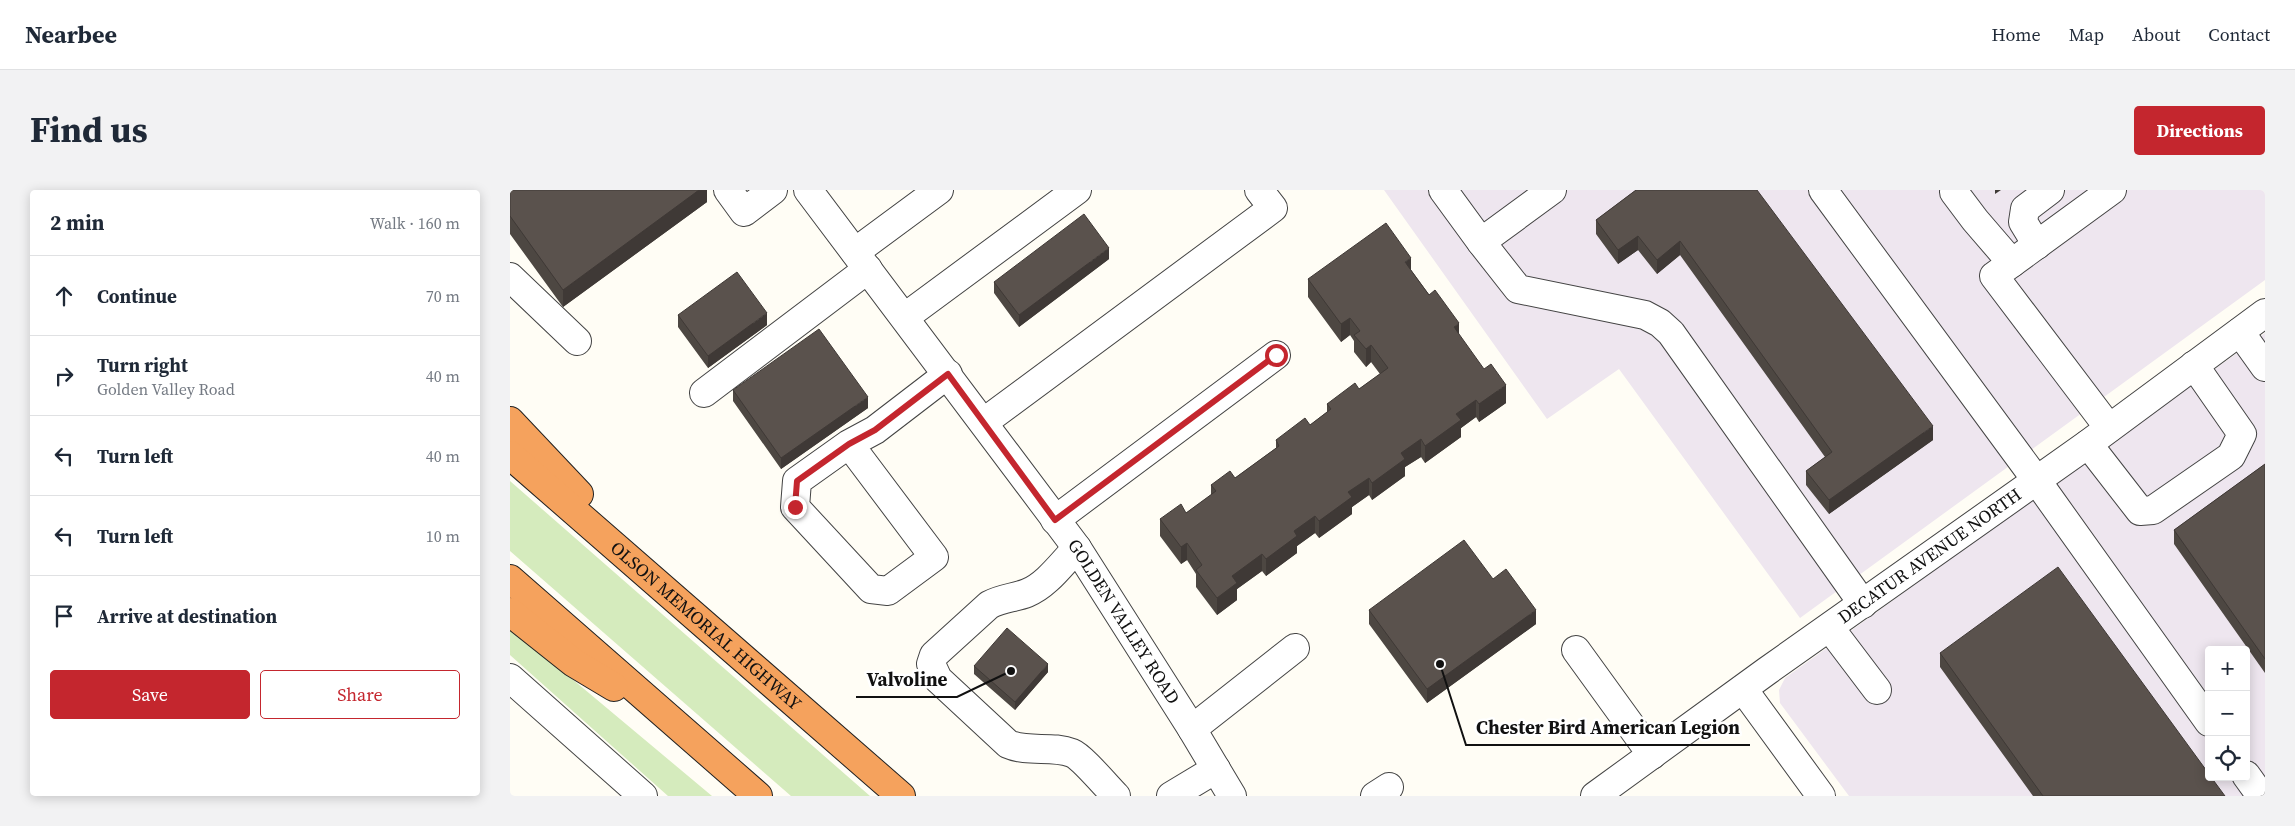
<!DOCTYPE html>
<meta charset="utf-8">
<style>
:root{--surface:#fff;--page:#f2f2f3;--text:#1f2937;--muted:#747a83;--line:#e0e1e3;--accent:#c4262e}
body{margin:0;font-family:"Source Serif 4",serif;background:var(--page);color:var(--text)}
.controls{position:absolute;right:15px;bottom:15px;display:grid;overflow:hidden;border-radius:5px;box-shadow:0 2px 12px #0003}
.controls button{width:45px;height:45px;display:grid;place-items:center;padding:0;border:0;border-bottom:1px solid var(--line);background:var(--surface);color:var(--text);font:25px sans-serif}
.stop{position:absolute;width:15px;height:15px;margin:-11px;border:4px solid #c4262e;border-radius:50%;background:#fff}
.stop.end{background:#c4262e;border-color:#fff;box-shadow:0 1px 5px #0008}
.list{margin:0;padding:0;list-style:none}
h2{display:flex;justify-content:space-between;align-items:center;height:65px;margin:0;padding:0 20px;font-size:21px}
h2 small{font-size:16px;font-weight:400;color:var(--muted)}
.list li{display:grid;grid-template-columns:32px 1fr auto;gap:15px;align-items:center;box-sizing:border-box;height:80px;padding:0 20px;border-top:1px solid var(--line)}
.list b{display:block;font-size:19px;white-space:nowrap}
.list p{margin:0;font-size:16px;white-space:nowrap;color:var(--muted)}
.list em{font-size:16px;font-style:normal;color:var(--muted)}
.actions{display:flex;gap:10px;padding:15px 20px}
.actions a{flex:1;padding:11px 0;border:1px solid var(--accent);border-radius:5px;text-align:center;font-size:18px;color:var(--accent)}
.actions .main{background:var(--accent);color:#fff}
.icon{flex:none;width:28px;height:28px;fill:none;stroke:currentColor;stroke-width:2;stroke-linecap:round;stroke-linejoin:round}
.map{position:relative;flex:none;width:1755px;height:606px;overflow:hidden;border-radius:5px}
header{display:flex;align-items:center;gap:30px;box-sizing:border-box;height:70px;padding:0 25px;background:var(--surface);border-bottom:1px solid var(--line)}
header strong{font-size:24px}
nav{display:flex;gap:28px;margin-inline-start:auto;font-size:18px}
.intro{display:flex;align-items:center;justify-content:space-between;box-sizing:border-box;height:120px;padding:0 30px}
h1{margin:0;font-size:35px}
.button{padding:12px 22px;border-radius:5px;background:var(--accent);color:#fff;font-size:18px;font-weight:700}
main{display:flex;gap:30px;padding:0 30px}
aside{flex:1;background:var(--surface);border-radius:5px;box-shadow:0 2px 12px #0003}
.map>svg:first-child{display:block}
.industrial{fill:#eee6ef;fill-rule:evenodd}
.green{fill:#d5ebbd}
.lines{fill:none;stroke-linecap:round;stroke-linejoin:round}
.minor-casing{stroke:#444;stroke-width:30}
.highway-casing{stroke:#222;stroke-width:30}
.minor{stroke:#fff;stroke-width:28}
.highway{stroke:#f5a25d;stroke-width:28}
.wall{fill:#4d4742}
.shaded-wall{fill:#3f3936}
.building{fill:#5a524d;stroke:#3f3936}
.route{stroke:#c4262e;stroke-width:6}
.labels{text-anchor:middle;stroke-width:5;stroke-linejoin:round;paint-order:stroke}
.street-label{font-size:18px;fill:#111;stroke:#fff}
.leader{fill:none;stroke:#111;stroke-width:2}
.callout-dot{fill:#111;stroke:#fff;stroke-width:2}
.callout-label{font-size:19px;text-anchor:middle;font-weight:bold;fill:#111;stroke:#fff;stroke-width:5;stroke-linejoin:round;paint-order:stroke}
</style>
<header>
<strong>Nearbee</strong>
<nav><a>Home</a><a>Map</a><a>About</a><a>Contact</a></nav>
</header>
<div class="intro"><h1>Find us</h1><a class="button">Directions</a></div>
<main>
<aside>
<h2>2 min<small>Walk · 160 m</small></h2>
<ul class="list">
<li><svg class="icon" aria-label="ahead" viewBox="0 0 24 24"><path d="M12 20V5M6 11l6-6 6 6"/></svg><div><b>Continue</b></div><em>70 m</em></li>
<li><svg class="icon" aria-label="right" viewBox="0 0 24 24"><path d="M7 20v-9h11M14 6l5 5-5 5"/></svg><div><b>Turn right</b><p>Golden Valley Road</p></div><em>40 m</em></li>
<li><svg class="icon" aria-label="left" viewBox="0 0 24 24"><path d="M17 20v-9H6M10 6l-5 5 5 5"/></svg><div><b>Turn left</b></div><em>40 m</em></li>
<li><svg class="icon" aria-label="left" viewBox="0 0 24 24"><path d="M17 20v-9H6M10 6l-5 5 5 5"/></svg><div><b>Turn left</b></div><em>10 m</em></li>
<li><svg class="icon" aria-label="arrive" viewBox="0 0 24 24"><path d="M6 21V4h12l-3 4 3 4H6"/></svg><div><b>Arrive at destination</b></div></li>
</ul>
<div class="actions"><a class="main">Save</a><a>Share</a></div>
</aside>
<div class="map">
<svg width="1755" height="606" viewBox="0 0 1755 606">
<rect width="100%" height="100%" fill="#fffdf5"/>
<path class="industrial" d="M 874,0 L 1755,0 L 1755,90 L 1290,428 L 1109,179 L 1037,229 Z
M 1755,143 L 1755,606 L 1339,606 L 1270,513 L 1269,500 L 1275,488 ZM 1699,460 L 1736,460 L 1736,587 L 1699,587 Z"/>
<path class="green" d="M 0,291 L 360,606 L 281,606 L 0,361 Z
M 0,437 L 202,606 L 158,606 L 0,465 Z"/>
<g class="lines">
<g class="minor-casing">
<g id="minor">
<path d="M 218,0 L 234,22 L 263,0"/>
<path id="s1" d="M 298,0 L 567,358 L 682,539 L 722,606"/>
<path d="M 933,0 L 971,52"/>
<path d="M 1042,0 L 971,52 L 1008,99 L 1135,125 L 1150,133 L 1161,143 L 1353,414"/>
<path d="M 1313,0 L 1527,291 L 1699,532"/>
<path d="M 1444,2 L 1465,30 L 1502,73"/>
<path d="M 1527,55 L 1513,32 L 1515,19 L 1540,0"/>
<path d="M 345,62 L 429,0"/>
<path d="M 0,87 L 67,151"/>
<path d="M 395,127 L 567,0"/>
<path d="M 1730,142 L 1755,177"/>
<path d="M 194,203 L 358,79"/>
<path d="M 474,232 L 763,18 L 749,0"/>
<path d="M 1599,238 L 1484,86 L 1602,0"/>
<path d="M 339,254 L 287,291 L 285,317 L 361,399 L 378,401 L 424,367 L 339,254 L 365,240 L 438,184"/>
<path d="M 1578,254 L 1630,321 L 1643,320 L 1721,266 L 1732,244 L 1684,175"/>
<path d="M 545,330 L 766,165"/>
<path d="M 567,358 C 552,373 537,395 517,403 C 504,408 492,408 479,415 L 424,465 L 421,474 L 428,489 L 498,554 C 518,563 542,555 562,563 C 572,567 597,597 606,606"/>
<path d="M 1320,438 L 1367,500"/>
<path d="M 1066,460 L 1142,565"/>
<path d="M 0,488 L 133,606"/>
<path d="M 1233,499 L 1311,606"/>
<path d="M 682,539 L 785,458"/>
<path d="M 1736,585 L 1751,606"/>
<path d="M 661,606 L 706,579"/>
<path d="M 865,606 L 879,597"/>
<path id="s2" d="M 1085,606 L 1257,481 L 1578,254 L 1755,123"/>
</g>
</g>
<g class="highway-casing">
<g id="highway">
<path d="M 0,231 L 69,304"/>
<path id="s3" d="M 0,265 L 391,606"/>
<path d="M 0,389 L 248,606"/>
<path d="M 0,422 L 64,473 L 104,497"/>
</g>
</g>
<use href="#minor" class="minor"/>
<use href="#highway" class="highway"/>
</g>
<path class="wall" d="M 0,0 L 197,0 L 197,12 L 53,117 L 0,44 Z
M 1126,0 L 1423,250 L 1319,324 L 1296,295 L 1296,281 L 1315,267 L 1170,65 L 1147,84 L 1128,60 L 1108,74 L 1086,44 L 1086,30 Z
M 599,69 L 509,137 L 484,103 L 484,92 Z
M 901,80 L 949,145 L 996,213 L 969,232 L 966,227 L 951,238 L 951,247 L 915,273 L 911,267 L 895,277 L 895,286 L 862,310 L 859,305 L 842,317 L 842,324 L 809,348 L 805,343 L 787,356 L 787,363 L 756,386 L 752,381 L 727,399 L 727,410 L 707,425 L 686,397 L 686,384 L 677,370 L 671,374 L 650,346 L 650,329 L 676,323 L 701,305 L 701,295 L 725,288 L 766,258 L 766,250 L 800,235 L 817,222 L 817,214 L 849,199 L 870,184 L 861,172 L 856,177 L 844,162 L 844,151 L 840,145 L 831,152 L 798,107 L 798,89 Z
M 168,125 L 257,135 L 198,178 L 168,137 Z
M 223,200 L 358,218 L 271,279 L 223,211 Z
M 1755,274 L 1755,483 L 1664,354 L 1664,340 Z
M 983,389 L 1026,434 L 917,513 L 859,434 L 859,420 Z
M 1430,463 L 1715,606 L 1523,606 L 1430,477 Z
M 464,476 L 538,482 L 505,520 L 464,484 Z"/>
<path class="shaded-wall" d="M 189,0 L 197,0 L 197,12 L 53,117 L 53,100 Z
M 1485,0 L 1491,0 L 1485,4 Z
M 1128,46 L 1128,60 L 1108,74 L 1108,60 Z
M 1170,51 L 1170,65 L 1147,84 L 1147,70 Z
M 599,58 L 599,69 L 509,137 L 509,125 Z
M 901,68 L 901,85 L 895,72 Z
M 257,123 L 257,135 L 198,178 L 198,166 Z
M 840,128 L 840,145 L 831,152 L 831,134 Z
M 949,133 L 949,150 L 944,137 Z
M 861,155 L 861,172 L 856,177 L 856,159 Z
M 996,195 L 996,213 L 969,232 L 969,214 Z
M 358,207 L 358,218 L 271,279 L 271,268 Z
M 966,210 L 966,227 L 951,238 L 951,247 L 915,273 L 915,256 L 946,224 Z
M 1423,236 L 1423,250 L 1319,324 L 1319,310 Z
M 911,249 L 911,267 L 895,277 L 895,286 L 862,310 L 862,293 L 891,263 Z
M 859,288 L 859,305 L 842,317 L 842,324 L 809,348 L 809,331 L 838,302 Z
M 805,326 L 805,343 L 787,356 L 787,363 L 756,386 L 756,369 L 784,341 Z
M 677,353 L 677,370 L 671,374 L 671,357 Z
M 752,364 L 752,381 L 727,399 L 727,410 L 707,425 L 707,408 L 722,386 Z
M 1026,420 L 1026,434 L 917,513 L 917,499 Z
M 538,474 L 538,482 L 505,520 L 505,512 Z"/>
<path class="building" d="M 0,0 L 189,0 L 53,100 L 0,26 Z
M 1126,0 L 1247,0 L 1423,236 L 1319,310 L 1296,281 L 1322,262 L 1170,51 L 1147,70 L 1128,46 L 1108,60 L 1086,30 Z
M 574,24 L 599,58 L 509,125 L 484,92 Z
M 876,33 L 901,68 L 895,72 L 919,105 L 925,100 L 949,133 L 944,137 L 974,179 L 981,174 L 996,195 L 969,214 L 966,210 L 946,224 L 951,230 L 915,256 L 911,249 L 891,263 L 895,269 L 862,293 L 859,288 L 838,302 L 842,307 L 809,331 L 805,326 L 784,341 L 787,346 L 756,369 L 752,364 L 722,386 L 727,393 L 707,408 L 686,380 L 692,375 L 677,353 L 671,357 L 650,329 L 671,314 L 676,323 L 706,301 L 701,295 L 720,281 L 725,288 L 769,256 L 766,250 L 795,228 L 800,235 L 821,219 L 817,214 L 845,193 L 849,199 L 878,178 L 861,155 L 856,159 L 844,145 L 850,141 L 840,128 L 831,134 L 798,89 Z
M 227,82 L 257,123 L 198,166 L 168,125 Z
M 309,139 L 358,207 L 271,268 L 223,200 Z
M 1755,274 L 1755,469 L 1664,340 Z
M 954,350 L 983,389 L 996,379 L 1026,420 L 917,499 L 859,420 Z
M 1548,377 L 1699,584 L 1699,587 L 1701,587 L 1715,606 L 1533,606 L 1430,463 Z
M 497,438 L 538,474 L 505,512 L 464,476 Z"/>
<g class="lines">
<path class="route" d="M 285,317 L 287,291 L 339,254 L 365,240 L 438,184 L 545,330 L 766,165"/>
</g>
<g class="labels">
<g class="street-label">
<text dy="6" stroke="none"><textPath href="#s2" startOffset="412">DECATUR AVENUE NORTH</textPath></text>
<text dy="6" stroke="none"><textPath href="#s1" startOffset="535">GOLDEN VALLEY ROAD</textPath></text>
<text dy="6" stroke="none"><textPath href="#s3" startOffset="260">OLSON MEMORIAL HIGHWAY</textPath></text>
</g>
</g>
<path class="leader" d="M501 481L447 507H346M930 474L956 555H1240"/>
<g class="callout-dot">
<circle cx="501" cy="481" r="5"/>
<circle cx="930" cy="474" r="5"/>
</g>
<g class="callout-label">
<text x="397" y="496">Valvoline</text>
<text x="1098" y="544">Chester Bird American Legion</text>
</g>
</svg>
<div class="controls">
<button>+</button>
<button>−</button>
<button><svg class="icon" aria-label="locate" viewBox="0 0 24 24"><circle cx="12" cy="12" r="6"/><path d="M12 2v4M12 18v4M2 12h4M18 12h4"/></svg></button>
</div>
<div class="stop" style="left:766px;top:165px"></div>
<div class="stop end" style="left:285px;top:317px"></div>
</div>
</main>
